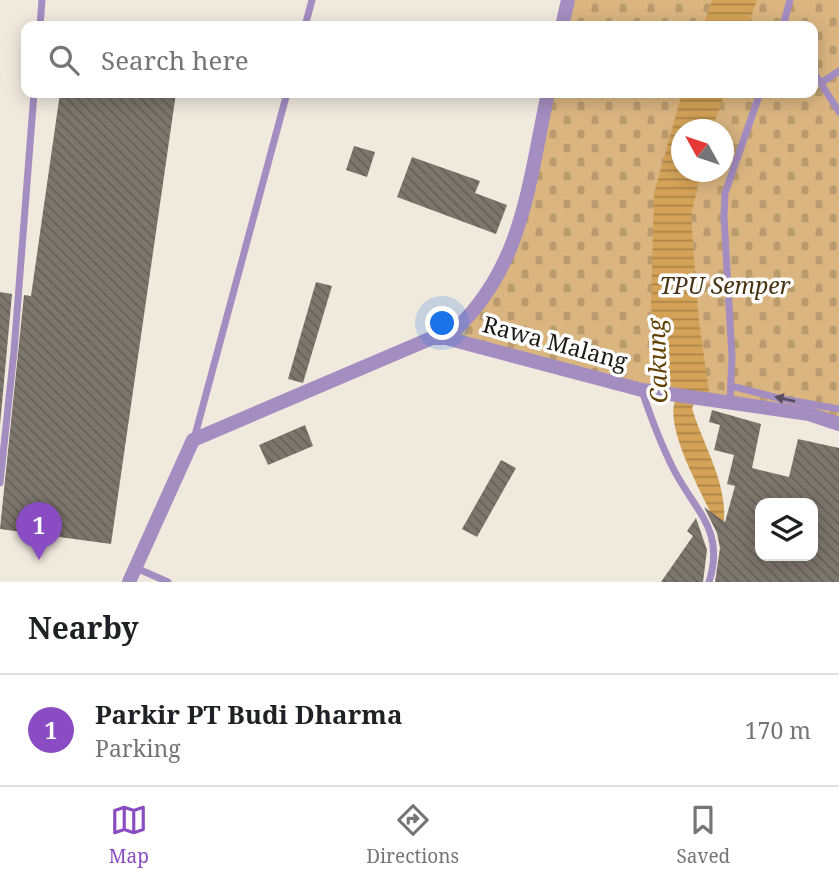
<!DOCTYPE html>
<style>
:root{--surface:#fff;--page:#f2f2f2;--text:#202124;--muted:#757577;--line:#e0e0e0;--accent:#8a4cc2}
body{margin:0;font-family:"Noto Serif",serif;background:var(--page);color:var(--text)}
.controls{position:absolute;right:21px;bottom:21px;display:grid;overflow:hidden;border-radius:14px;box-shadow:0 4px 18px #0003}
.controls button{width:63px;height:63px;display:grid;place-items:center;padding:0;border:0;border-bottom:2px solid var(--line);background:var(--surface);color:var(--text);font:35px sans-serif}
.compass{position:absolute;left:671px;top:119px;width:63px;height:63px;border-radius:50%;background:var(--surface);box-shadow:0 4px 18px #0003;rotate:310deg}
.you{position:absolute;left:443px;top:324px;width:24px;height:24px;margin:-18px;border:5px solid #fff;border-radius:50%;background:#1a73e8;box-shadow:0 0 0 10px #1a73e833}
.badge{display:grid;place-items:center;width:46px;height:46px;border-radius:50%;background:var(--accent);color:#fff;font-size:23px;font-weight:700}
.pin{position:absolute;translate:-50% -58px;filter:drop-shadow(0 2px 4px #0008)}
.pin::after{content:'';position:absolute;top:37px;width:24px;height:21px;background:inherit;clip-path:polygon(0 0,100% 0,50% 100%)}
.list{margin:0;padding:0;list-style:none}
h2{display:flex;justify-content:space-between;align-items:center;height:91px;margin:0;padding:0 28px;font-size:30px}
h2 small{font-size:23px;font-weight:400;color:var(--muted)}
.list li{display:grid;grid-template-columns:46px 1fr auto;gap:21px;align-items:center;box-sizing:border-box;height:112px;padding:0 28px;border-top:2px solid var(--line)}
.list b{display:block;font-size:26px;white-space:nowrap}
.list p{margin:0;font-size:23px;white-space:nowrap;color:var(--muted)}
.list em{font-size:23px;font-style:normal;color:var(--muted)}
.icon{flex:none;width:38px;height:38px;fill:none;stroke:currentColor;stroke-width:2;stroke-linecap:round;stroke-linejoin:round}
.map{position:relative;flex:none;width:839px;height:582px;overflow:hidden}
.search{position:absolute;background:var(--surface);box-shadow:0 4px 18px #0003;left:21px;right:21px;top:21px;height:77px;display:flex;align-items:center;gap:18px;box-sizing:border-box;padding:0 24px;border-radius:14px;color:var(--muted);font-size:26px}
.sheet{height:203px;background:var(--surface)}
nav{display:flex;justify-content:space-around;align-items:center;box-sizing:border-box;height:98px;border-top:2px solid var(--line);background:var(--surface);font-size:19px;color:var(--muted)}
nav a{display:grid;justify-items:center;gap:4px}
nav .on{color:var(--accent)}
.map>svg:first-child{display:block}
.cemetery{fill:url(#cemetery-stones);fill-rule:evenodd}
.water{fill:url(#water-rules)}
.building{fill:url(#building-back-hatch);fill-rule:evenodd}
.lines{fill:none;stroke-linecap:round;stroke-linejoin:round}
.lane{stroke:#a48dc0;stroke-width:7}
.street{stroke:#a48dc0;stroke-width:14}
.oneway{fill:#594d62}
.labels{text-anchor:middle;stroke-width:7;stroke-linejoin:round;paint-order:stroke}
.park-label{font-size:23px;font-style:italic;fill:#483312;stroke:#fff}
.street-label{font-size:23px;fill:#1c1915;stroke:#fff}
.water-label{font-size:24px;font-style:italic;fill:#624100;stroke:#fff}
</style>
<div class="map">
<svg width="839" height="582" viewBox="0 0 839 582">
<defs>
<pattern id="cemetery-stones" width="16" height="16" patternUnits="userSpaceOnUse" patternTransform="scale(1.75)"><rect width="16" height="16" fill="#dab580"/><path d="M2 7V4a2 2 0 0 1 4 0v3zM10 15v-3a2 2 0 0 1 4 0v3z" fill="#ba9b6e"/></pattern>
<pattern id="water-rules" width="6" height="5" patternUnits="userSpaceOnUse" patternTransform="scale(1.75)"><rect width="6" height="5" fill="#d5a358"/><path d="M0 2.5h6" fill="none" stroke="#ac8448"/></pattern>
<pattern id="building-back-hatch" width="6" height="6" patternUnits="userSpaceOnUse" patternTransform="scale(1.75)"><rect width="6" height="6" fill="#7d766d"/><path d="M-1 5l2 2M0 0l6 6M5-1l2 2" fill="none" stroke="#666058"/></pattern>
</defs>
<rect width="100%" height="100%" fill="#f0e9de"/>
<path class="cemetery" d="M 568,0 L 839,0 L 839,424 L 680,395 L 446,338 L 499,278 L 548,93 L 813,93 L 813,26 L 562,26 ZM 682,130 L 724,130 L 724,172 L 682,172 Z"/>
<path class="water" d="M 712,0 L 757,0 L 748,26 L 703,26 Z
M 682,93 L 725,93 L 712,129 L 682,130 L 682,172 L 701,172 L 691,216 L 699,321 L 710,399 L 656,391 L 651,303 L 654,193 Z
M 676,398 L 697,399 L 692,408 C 704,449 734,493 721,535 C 708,502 662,430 676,398 Z"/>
<path class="building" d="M 60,93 L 176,93 L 111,544 L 0,529 L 24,295 L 31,296 Z
M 354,146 L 375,152 L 367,177 L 346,170 Z
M 412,157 L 480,181 L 475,193 L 507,205 L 496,234 L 397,197 Z
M 316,282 L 332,286 L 303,383 L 288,379 Z
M 0,292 L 12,294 L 0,425 Z
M 712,410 L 761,424 L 752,468 L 789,477 L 798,439 L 839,448 L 839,582 L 715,582 L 720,548 L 717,533 L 704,507 L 725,522 L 735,486 L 727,484 L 734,455 L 714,450 L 720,425 L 709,422 ZM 760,503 L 813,503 L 813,556 L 760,556 Z
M 305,425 L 313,446 L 268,465 L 259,445 Z
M 501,460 L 516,468 L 477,537 L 462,529 Z
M 696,518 L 707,550 L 703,582 L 661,582 L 693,536 L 687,531 Z"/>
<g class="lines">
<path class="lane" d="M 40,26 L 42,0
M 305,26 L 312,0
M 783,26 L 790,0
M 813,71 L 839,112
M 821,83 L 839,71
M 731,386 L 778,398 L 839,409
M 642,391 C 651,418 662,447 675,472 C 697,513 725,531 709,582
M 730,402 L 732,357 L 724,217 L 725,193 L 760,93
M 194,439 L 287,93
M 0,483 L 14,351 L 34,93
M 136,568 L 168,582"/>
<path class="street" d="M 562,26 L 568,0
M 446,338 C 523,273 528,185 548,93
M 129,582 L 193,440 L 432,338 L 446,338 L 642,390 L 809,414 L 839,424"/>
</g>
<defs><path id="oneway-solid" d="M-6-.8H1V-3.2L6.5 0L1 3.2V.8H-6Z" transform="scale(1.75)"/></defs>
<use class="oneway" href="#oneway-solid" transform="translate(785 399) rotate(-167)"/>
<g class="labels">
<g class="park-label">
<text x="725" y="294">TPU Semper</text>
</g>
<g class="street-label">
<text transform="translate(555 343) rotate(15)" y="8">Rawa Malang</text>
</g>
<g class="water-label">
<text transform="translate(658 361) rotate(-92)" y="8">Cakung</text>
</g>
</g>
</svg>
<div class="controls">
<button><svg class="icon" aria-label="layers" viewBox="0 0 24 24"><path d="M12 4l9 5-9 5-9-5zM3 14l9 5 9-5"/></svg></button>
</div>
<svg class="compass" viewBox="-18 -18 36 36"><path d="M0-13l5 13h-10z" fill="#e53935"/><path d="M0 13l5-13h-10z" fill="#757577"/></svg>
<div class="you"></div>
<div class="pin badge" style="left:39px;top:560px">1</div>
<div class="search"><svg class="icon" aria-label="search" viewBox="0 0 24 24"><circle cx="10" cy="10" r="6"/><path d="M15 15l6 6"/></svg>Search here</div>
</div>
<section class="sheet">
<h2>Nearby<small></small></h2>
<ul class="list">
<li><span class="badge">1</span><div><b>Parkir PT Budi Dharma</b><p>Parking</p></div><em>170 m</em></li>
</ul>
</section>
<nav>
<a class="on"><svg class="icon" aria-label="map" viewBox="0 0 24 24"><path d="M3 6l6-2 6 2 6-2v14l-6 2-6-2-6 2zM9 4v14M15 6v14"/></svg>Map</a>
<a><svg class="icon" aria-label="directions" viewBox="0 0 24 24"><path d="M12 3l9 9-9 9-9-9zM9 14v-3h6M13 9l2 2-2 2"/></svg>Directions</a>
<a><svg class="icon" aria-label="saved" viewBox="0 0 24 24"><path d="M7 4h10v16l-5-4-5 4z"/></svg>Saved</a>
</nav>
